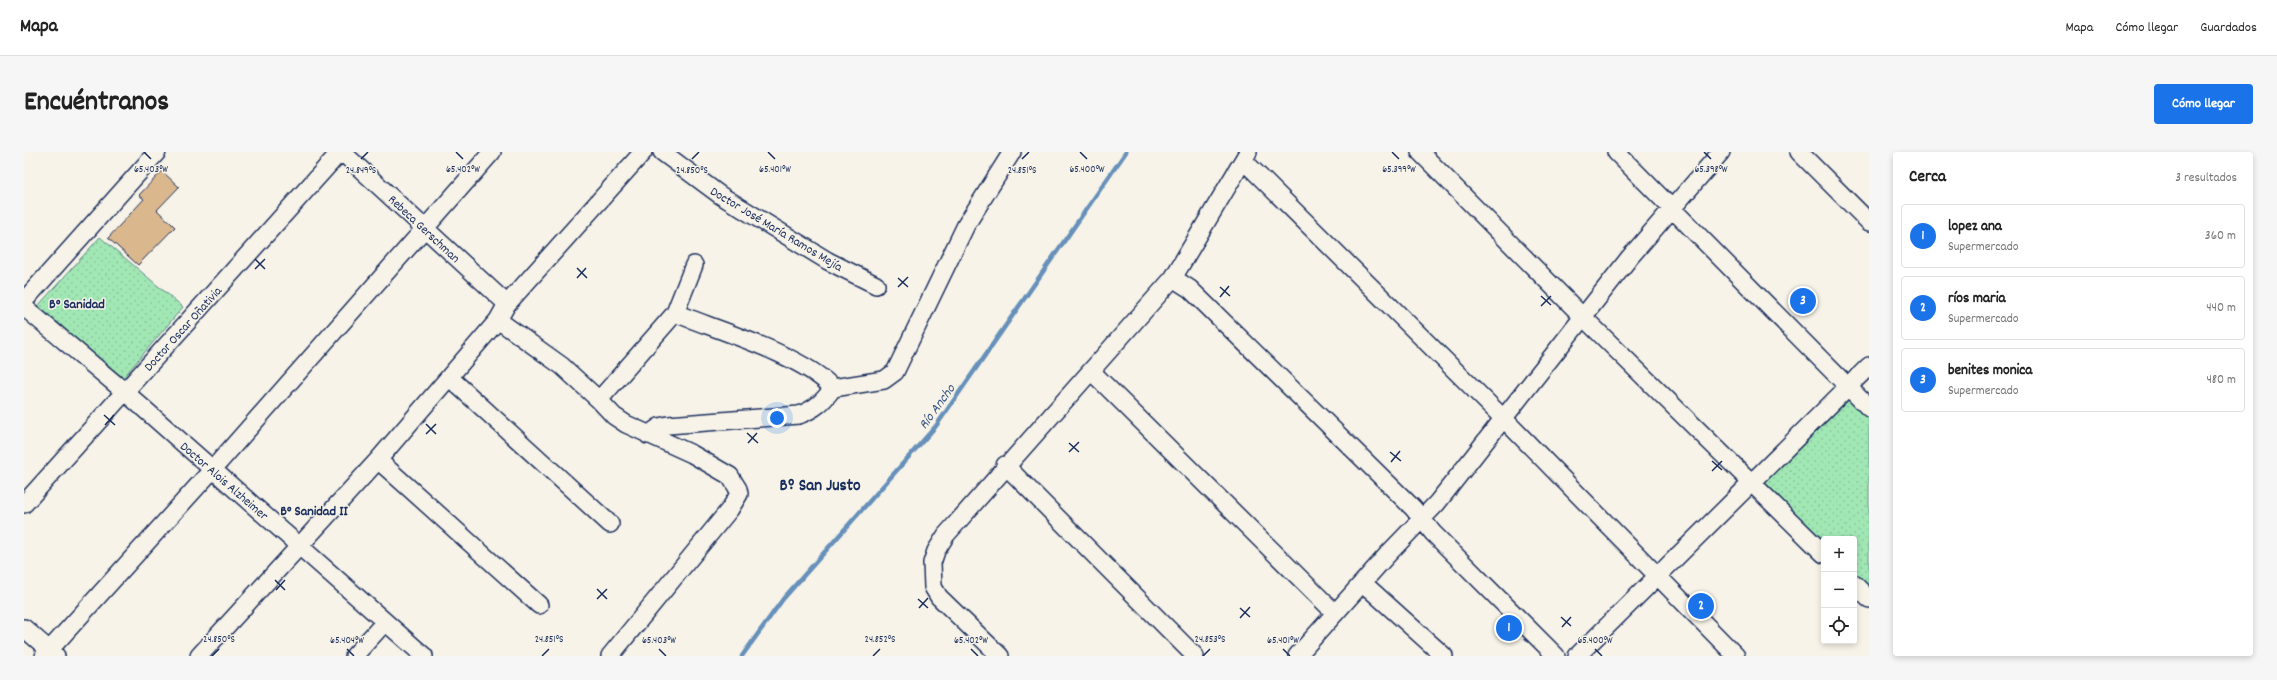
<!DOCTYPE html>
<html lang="es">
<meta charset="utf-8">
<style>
:root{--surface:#fff;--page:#f6f6f6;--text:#222;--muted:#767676;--line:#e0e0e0;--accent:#1a73e8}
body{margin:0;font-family:Dekko,sans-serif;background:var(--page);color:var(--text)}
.controls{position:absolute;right:12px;bottom:12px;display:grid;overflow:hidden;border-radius:4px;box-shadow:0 2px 6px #0003}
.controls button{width:36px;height:36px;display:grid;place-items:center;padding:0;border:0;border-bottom:1px solid var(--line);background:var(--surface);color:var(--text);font:20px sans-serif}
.you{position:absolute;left:753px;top:266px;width:14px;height:14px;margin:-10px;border:3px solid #fff;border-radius:50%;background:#1a73e8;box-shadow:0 0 0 6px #1a73e833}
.badge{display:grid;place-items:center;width:26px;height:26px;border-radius:50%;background:var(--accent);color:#fff;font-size:13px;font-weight:700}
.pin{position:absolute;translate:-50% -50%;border:2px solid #fff;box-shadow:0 1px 4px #0006}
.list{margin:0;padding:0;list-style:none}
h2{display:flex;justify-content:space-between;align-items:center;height:52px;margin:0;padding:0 16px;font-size:17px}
h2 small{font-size:13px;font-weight:400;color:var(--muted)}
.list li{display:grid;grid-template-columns:26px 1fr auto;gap:12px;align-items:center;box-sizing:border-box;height:64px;margin:0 8px 8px;padding:0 8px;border:1px solid var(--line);border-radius:4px}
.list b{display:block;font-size:15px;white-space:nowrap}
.list p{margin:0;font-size:13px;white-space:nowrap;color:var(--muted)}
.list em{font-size:13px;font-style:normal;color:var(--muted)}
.icon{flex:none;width:22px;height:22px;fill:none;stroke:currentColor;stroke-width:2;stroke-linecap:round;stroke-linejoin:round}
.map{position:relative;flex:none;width:1845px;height:504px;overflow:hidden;border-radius:4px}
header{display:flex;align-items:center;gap:24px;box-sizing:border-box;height:56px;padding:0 20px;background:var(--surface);border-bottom:1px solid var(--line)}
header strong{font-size:19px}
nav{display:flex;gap:22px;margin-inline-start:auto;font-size:14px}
.intro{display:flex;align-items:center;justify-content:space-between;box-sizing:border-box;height:96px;padding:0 24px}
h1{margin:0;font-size:28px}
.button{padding:10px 18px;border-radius:4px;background:var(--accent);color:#fff;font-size:14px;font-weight:700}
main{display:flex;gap:24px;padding:0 24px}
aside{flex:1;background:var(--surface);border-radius:4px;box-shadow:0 2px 6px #0003}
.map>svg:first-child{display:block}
.park{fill:url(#park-dots);stroke:#5e8b89}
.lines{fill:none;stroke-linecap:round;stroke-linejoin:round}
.stream{stroke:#6690ba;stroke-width:4.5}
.building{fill:#dbb78d;stroke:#1b2f5e}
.street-casing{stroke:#1b2f5e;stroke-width:20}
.street{stroke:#f7f3e8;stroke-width:17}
.ticks{fill:none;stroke:#1b2f5e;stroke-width:1.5}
.labels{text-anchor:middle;stroke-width:3;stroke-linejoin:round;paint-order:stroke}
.street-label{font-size:13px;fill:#1b2f5e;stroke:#f7f3e8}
.neighbourhood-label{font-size:14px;font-weight:bold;fill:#1b2f5e;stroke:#f7f3e8}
.water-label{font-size:14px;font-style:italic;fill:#3a5784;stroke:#f7f3e8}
.district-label{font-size:17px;font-weight:bold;fill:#1b2f5e;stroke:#f7f3e8}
.ticks-label{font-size:10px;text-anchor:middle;fill:#1b2f5e;stroke:#f7f3e8;stroke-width:3;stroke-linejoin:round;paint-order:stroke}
</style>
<header>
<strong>Mapa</strong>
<nav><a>Mapa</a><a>Cómo llegar</a><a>Guardados</a></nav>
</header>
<div class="intro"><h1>Encuéntranos</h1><a class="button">Cómo llegar</a></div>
<main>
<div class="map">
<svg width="1845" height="504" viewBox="0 0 1845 504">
<defs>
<pattern id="park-dots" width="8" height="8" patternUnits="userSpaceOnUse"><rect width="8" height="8" fill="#a1e7b4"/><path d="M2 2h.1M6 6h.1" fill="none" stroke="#8ac69d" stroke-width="1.8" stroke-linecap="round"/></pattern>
</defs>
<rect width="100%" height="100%" fill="#f7f3e8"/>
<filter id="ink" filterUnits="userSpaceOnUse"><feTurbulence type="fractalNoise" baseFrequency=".025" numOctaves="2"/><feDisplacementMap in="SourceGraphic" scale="8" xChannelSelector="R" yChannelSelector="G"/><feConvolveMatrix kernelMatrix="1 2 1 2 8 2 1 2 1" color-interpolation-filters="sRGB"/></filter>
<g filter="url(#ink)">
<path class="park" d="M 76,85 L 159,155 L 98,227 L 13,155 Z
M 1825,238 L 1845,258 L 1845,447 L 1830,432 L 1830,387 L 1800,387 L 1800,402 L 1728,330 Z"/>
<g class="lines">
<path class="stream" d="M 718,504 L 759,447 L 912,274 L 1102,0"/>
</g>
<path class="building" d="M 138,19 L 155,35 L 133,58 L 151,75 L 114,113 L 84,86 L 120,47 L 115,43 Z"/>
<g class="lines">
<g class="street-casing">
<path id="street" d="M 318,0 L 483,152
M 638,0 L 696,43 L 804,109 L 852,133
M 1396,0 L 1559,165 L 1800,402
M 1592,0 L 1845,256
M 1775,0 L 1845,70
M 1220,9 L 1480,267 L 1712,504
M 1149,126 L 1166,137 L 1389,356 L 1409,381 L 1532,504
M 0,149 L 133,0
M 0,155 L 101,240 L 400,504
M 651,161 C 696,179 778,203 809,236
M 474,168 L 538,214 L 575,248 L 590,264 L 602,272 L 668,302 L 706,324 L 714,337 L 715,342 L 706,357 L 586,504
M 1068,220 L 1311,461
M 426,226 L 586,372
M 575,248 L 651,161 L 670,113
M 624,283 L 635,275 L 644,273 L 775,263 C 791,257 799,250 809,236 L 860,228 L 871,220 L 942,73 L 988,0
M 354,308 L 515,453
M 981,313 L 1171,504
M 0,352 L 316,0
M 1339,431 L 1420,504
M 1830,432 L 1845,447
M 0,476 L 32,504
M 20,504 L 189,317 L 468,0
M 175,504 L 354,308 L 474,168 L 483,152 L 619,0
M 330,504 L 361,470
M 976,504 L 915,445 L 909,435 L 908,411 L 912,399 L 922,383 L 1149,126 L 1224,0
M 1273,504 L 1364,402 L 1413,351 L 1606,105 L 1697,0
M 1553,504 L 1845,214"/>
</g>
<use href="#street" class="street"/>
</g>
</g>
<path class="ticks" d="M 120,0 L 127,7M 432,0 L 439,7M 744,0 L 751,7M 1056,0 L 1063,7M 1368,0 L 1375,7M 1680,0 L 1687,7M 337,7 L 344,0M 668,7 L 675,0M 998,7 L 1005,0M 231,107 L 241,117M 553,116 L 563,126M 231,117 L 241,107M 553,126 L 562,116M 874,126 L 884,135M 874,135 L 884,125M 1196,135 L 1206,144M 1517,144 L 1527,153M 1196,145 L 1205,134M 1517,154 L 1527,144M 80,263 L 91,273M 402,272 L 412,282M 81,273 L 90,263M 723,281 L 734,291M 402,282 L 412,272M 724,291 L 733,281M 1045,291 L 1055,300M 1045,300 L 1055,290M 1366,300 L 1377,309M 1688,309 L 1698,318M 1367,310 L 1376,299M 1688,319 L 1698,309M 251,428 L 261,438M 573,437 L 583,447M 252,438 L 261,428M 573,447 L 583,437M 894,447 L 904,456M 895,456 L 904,446M 1216,456 L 1226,465M 1537,465 L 1547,474M 1216,466 L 1226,455M 1538,475 L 1547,465M 323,497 L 330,504M 635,497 L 642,504M 947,497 L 954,504M 1259,497 L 1266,504M 1571,497 L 1578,504M 188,504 L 195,497M 518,504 L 525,497M 849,504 L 856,497M 1179,504 L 1186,497"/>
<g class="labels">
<g class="street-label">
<text transform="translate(401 76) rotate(43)" y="5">Rebeca Gerschman</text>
<text transform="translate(753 76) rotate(31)" y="5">Doctor José María Ramos Mejía</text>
<text transform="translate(158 176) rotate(-48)" y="5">Doctor Oscar Oñativia</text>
<text transform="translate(201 328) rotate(41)" y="5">Doctor Alois Alzheimer</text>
</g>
<g class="neighbourhood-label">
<text x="53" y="156">B° Sanidad</text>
<text x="290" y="363">B° Sanidad II</text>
</g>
<g class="water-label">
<text transform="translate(912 254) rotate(-54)" y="5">Río Ancho</text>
</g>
<g class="district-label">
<text x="796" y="338">Bº San Justo</text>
</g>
</g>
<g class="ticks-label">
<text x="127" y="20">65.403°W</text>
<text x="439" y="20">65.402°W</text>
<text x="751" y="20">65.401°W</text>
<text x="1063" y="20">65.400°W</text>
<text x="1375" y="20">65.399°W</text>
<text x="1687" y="20">65.398°W</text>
<text x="337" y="21">24.849°S</text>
<text x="668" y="21">24.850°S</text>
<text x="998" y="21">24.851°S</text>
<text x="195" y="490">24.850°S</text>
<text x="525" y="490">24.851°S</text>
<text x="856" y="490">24.852°S</text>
<text x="1186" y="490">24.853°S</text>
<text x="323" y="491">65.404°W</text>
<text x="635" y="491">65.403°W</text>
<text x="947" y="491">65.402°W</text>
<text x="1259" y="491">65.401°W</text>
<text x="1571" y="491">65.400°W</text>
</g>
</svg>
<div class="controls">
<button>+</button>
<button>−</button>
<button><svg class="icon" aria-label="locate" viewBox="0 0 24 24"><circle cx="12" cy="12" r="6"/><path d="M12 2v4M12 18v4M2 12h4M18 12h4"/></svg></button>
</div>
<div class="you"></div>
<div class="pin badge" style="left:1485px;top:476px">1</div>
<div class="pin badge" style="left:1677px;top:454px">2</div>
<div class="pin badge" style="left:1779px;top:149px">3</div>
</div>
<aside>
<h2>Cerca<small>3 resultados</small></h2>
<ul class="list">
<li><span class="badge">1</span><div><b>lopez ana</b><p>Supermercado</p></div><em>360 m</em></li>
<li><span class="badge">2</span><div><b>ríos maria</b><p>Supermercado</p></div><em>440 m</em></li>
<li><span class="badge">3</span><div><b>benites monica</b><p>Supermercado</p></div><em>480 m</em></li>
</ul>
</aside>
</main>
